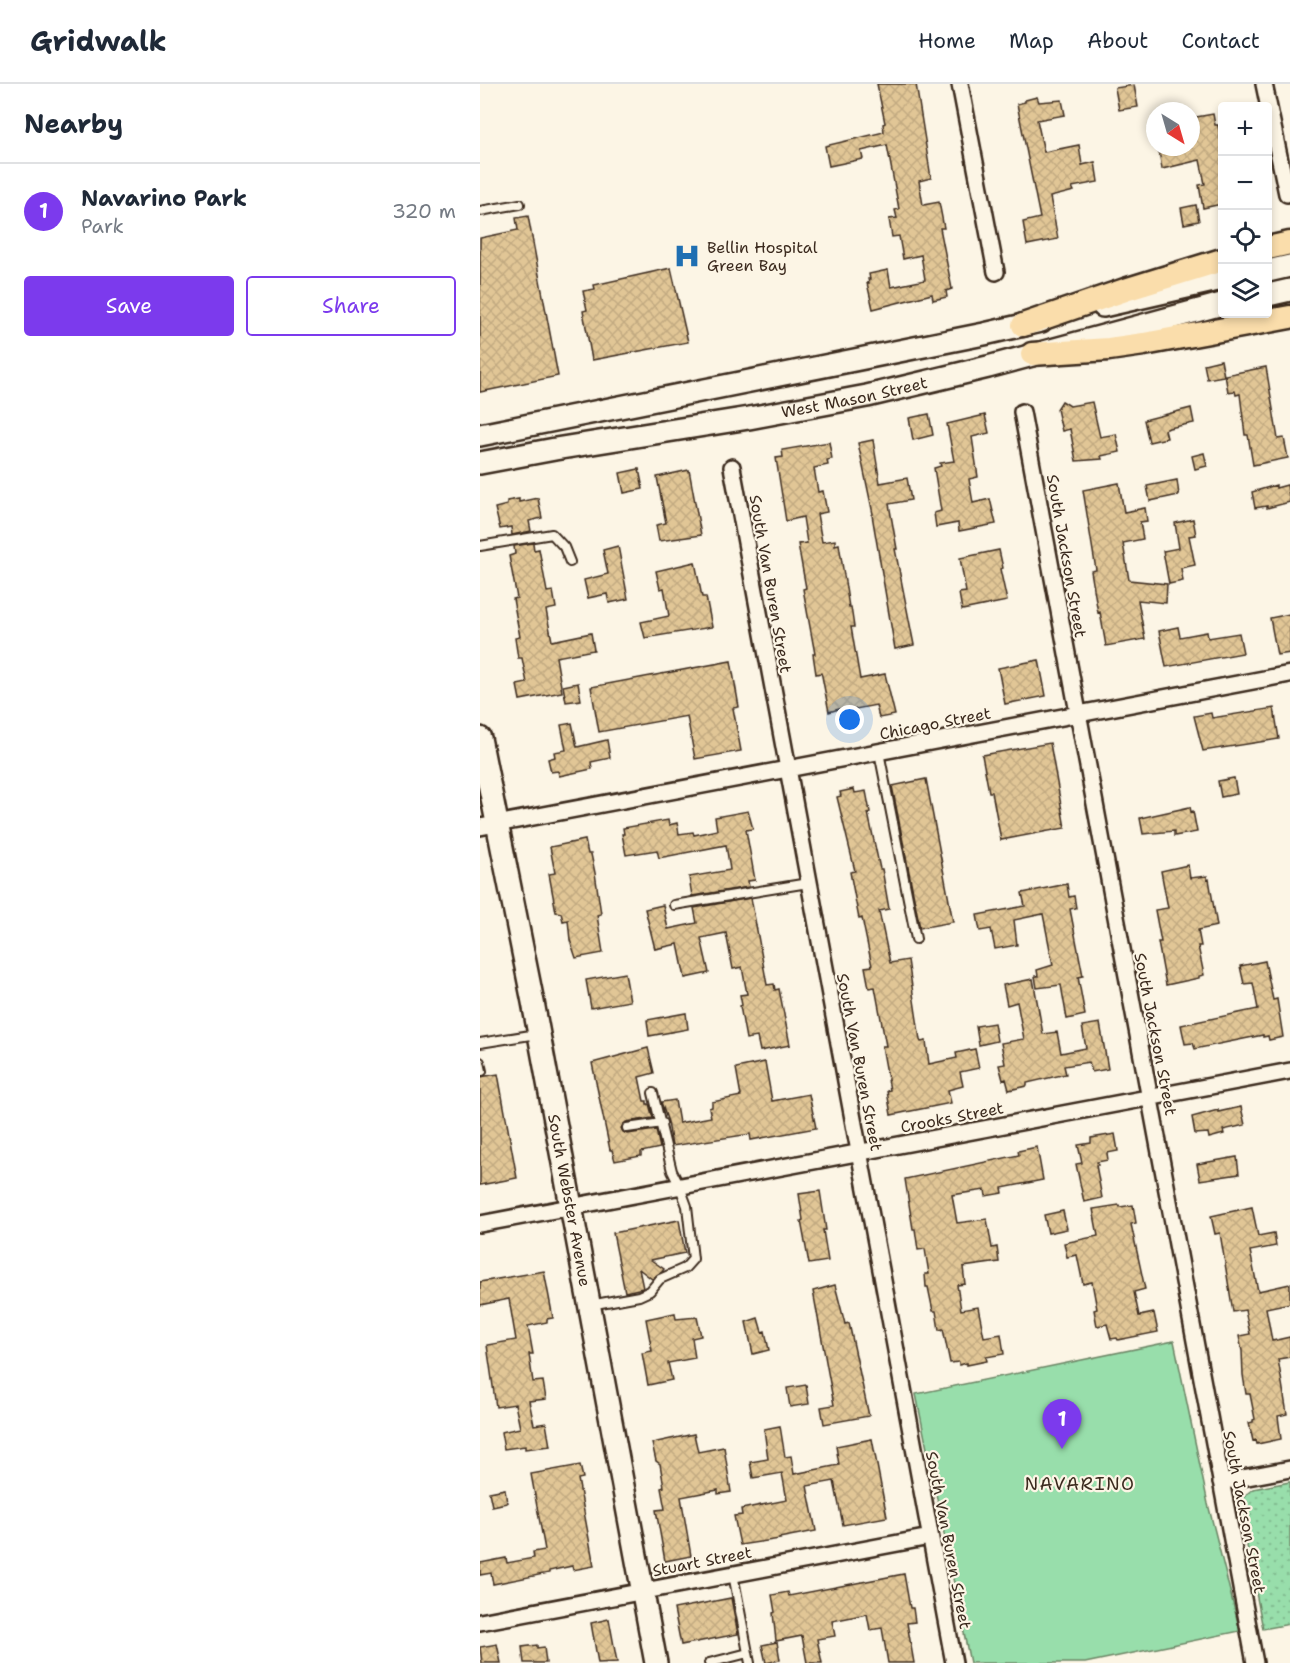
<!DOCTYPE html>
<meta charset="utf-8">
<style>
:root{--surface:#fff;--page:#f2f2f3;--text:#1f2937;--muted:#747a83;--line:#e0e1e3;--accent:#7c3aed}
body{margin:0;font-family:"Shantell Sans",sans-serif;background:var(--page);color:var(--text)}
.controls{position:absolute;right:18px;top:18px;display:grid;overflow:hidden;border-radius:6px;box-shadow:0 3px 9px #0003}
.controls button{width:54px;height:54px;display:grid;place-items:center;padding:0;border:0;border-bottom:2px solid var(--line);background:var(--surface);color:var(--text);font:30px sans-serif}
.compass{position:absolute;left:666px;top:18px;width:54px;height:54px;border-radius:50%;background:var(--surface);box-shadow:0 3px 9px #0003;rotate:143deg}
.you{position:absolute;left:370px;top:636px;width:21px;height:21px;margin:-15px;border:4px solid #fff;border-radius:50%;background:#1a73e8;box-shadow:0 0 0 9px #1a73e833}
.badge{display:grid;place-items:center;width:39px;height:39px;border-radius:50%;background:var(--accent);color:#fff;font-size:20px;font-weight:700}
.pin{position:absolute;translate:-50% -50px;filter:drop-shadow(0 2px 3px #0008)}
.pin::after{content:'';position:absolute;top:32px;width:21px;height:18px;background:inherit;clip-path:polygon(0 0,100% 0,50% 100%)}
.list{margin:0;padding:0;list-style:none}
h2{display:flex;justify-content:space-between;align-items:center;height:78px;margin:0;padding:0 24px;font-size:26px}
h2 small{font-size:20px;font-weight:400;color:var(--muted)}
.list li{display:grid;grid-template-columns:39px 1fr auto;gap:18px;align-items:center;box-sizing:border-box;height:96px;padding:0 24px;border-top:2px solid var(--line)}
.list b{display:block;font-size:22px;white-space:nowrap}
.list p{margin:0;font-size:20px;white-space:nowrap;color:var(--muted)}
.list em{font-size:20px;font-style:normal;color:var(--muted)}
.actions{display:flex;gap:12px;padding:18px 24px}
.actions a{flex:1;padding:14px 0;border:2px solid var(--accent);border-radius:6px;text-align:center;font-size:21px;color:var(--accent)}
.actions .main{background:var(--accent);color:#fff}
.icon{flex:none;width:33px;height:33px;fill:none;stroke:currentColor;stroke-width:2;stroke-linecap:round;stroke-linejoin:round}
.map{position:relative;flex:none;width:810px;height:1579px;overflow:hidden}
header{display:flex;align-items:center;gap:36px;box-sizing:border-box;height:84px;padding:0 30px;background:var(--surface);border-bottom:2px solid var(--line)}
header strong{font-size:28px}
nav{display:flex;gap:33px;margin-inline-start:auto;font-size:21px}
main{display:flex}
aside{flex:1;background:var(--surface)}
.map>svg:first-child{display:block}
.grass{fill:url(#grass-dots);stroke:#6a8464;stroke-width:1.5}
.park{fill:#98deab;stroke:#6a8464;stroke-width:1.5}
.building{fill:url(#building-cross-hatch);stroke:#3b2a1e;stroke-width:1.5}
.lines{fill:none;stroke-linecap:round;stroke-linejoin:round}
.lane-casing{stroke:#3b2a1e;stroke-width:12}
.street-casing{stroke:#3b2a1e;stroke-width:20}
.secondary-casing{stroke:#3b2a1e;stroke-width:26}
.primary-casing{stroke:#3b2a1e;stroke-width:27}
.lane{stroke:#fcf5e5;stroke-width:8}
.street{stroke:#fcf5e5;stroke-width:15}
.secondary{stroke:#fcf5e5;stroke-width:21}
.primary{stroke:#faddab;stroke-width:22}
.labels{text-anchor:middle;stroke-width:4.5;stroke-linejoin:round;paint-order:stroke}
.poi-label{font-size:16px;fill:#3b2a1e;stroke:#fcf5e5;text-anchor:start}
.street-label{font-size:16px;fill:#3b2a1e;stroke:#fcf5e5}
.neighbourhood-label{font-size:18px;letter-spacing:1.5px;fill:#3b2a1e;stroke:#fcf5e5}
</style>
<header>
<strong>Gridwalk</strong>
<nav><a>Home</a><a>Map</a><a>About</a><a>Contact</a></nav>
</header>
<main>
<aside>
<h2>Nearby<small></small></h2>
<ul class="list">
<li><span class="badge">1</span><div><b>Navarino Park</b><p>Park</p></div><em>320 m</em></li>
</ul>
<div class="actions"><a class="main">Save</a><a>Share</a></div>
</aside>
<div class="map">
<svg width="810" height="1579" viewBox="0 0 810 1579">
<defs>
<pattern id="grass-dots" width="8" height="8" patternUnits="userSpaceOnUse" patternTransform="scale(1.5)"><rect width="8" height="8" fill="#98deab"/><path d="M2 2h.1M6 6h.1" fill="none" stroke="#84bf93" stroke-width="1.8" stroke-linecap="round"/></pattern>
<pattern id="building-cross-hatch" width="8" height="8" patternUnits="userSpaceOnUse" patternTransform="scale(1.5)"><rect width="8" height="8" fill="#e1c696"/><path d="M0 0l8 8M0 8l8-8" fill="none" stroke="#c2aa81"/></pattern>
</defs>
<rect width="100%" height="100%" fill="#fcf5e5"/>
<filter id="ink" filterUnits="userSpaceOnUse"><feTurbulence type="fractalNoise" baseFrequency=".0167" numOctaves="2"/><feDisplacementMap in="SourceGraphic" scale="12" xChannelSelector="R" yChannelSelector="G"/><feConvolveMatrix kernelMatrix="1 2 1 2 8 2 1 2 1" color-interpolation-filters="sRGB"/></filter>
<g filter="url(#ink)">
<path class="grass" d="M 810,1398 L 810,1540 L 783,1545 L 760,1425 L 762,1414 L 773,1405 Z"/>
<path class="park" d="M 694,1257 L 728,1420 L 760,1547 L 605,1579 L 490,1579 L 436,1310 Z"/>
<path class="building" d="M 397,0 L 436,0 L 451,94 L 439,97 L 443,121 L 459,118 L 464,144 L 460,144 L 472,205 L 466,207 L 467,213 L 453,216 L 452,210 L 393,225 L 387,199 L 389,199 L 388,195 L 390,195 L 389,190 L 408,186 L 411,203 L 445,196 L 441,171 L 423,175 L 419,152 L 412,153 L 409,135 L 417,134 L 415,126 L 419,125 L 407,61 L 381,67 L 383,75 L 349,82 L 345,62 L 404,48 L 403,40 L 405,39 Z
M 654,1 L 658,23 L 639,26 L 635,4 Z
M 557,13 L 559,18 L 582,16 L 585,31 L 557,36 L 564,68 L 599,61 L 602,81 L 615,78 L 618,98 L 592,103 L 594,107 L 570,113 L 578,155 L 547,161 L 543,138 L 560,134 L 537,20 L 545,18 L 545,16 Z
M 733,30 L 735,41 L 738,41 L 742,63 L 742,120 L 723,124 L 719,101 L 725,100 L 720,76 L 682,85 L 679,67 L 699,63 L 711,63 L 711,34 Z
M 716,121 L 719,137 L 704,140 L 701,124 Z
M 48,132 L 78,292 L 0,308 L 0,154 L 38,146 L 36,134 Z
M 191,184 L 208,258 L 112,276 L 103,227 L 107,226 L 103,207 L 115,205 L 114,201 Z
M 741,276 L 744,292 L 727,295 L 724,280 Z
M 786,283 L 798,355 L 804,354 L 808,374 L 773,381 L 768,351 L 765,351 L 760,310 L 756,311 L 755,307 L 748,308 L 745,291 Z
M 582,317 L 590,322 L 612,318 L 620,353 L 636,350 L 640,368 L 621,372 L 622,375 L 596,377 L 590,345 L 582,347 L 579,334 L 577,325 Z
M 711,324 L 714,339 L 689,344 L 685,346 L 687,354 L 669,358 L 664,336 Z
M 449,330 L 453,351 L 433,356 L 429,334 Z
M 505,331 L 509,349 L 492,353 L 498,393 L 489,395 L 493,419 L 510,415 L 516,440 L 479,447 L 478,439 L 456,443 L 454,429 L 461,427 L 454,384 L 461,382 L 460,379 L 474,377 L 467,340 Z
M 393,356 L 400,399 L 427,394 L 431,416 L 409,420 L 417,465 L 415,465 L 434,561 L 415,565 L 392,431 L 393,430 L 378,359 Z
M 349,358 L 352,375 L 347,376 L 348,381 L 334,384 L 338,408 L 343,407 L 347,428 L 337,430 L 342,458 L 355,456 L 355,461 L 359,460 L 369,523 L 371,523 L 374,543 L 371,543 L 380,595 L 405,590 L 415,631 L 399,634 L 396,621 L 360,628 L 359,625 L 349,628 L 342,592 L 341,589 L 336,590 L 333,570 L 335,570 L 323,505 L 326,504 L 318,460 L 327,459 L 323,433 L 306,437 L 296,374 L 303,373 L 302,366 Z
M 724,369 L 727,382 L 715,385 L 712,372 Z
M 159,385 L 163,405 L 144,409 L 140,389 Z
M 209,386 L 221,451 L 179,457 L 176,441 L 186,439 L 177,393 Z
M 697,396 L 699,411 L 670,417 L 667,402 Z
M 639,399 L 644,428 L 665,424 L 667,437 L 660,438 L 663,455 L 643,459 L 649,496 L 687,500 L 686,519 L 658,516 L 665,555 L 626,562 L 620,528 L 618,529 L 611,487 L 616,486 L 603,406 Z
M 796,401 L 796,404 L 807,401 L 810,418 L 787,424 L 787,422 L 775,424 L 772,408 Z
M 58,414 L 62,434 L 49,437 L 51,447 L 32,451 L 31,443 L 20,445 L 15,424 L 27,421 L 27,417 L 39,415 L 39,418 Z
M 713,435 L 716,451 L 709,452 L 715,481 L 701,484 L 703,497 L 689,500 L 683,467 L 699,464 L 695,439 Z
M 53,459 L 54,466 L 59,465 L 67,508 L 73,507 L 76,524 L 66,526 L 72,557 L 111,549 L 114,566 L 76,573 L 82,608 L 40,616 L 37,601 L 47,599 L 42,574 L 38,574 L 35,554 L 40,553 L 33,515 L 37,514 L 29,472 L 35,470 L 34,462 Z
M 138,462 L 148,515 L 129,519 L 127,510 L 108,514 L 104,496 L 128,490 L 123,466 Z
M 519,466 L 523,484 L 520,485 L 527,517 L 482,526 L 479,509 L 486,508 L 480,474 Z
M 215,478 L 222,513 L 226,513 L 232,543 L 165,554 L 161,538 L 189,532 L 184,504 L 180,505 L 176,487 Z
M 810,530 L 810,569 L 797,571 L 790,534 Z
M 698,543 L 700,553 L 727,548 L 728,554 L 759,549 L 763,569 L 686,583 L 679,547 Z
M 559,576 L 566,612 L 525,620 L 518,584 Z
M 251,577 L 259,623 L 253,624 L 261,667 L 215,675 L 207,632 L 119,648 L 111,603 Z
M 98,599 L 101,616 L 86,618 L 83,602 Z
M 794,624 L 799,655 L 723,667 L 714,632 L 731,629 L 732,634 Z
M 92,639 L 97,663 L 127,656 L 130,674 L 111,678 L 112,685 L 79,692 L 78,687 L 71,688 L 68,675 L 75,673 L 74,668 L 86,666 L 81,641 Z
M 570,659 L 585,744 L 521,756 L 512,708 L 509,708 L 502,671 Z
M 754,694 L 757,710 L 741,713 L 738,697 Z
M 446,695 L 473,838 L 440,844 L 412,702 Z
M 374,705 L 375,709 L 386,707 L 390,728 L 388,729 L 400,785 L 402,785 L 409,825 L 399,827 L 410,879 L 428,876 L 440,956 L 441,958 L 446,957 L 449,980 L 477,974 L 476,969 L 495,965 L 499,984 L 480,988 L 483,1002 L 468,1006 L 471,1019 L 411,1031 L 407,1007 L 410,1006 L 402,962 L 406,962 L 395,903 L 389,904 L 385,883 L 392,882 L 382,834 L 379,835 L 370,788 L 375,787 L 357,713 L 361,712 L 360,708 Z
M 710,723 L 711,728 L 713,727 L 717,748 L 694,752 L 694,747 L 663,750 L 660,734 Z
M 268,727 L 273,745 L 266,746 L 275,796 L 268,797 L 269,803 L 212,812 L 209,793 L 250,786 L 246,761 L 179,774 L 177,766 L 146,771 L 142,750 L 144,750 L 143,744 L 188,736 L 189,741 L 197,739 L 199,750 L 213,748 L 214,751 L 237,746 L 235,733 Z
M 105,756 L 108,770 L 111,770 L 115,789 L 121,830 L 117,831 L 123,869 L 96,874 L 90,856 L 88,836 L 83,837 L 81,829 L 76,828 L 69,790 L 75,789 L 70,763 Z
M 708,781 L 710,794 L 727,792 L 727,796 L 729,795 L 737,842 L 718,846 L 721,862 L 718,862 L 724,891 L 719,892 L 719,894 L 686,901 L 678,858 L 681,858 L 675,826 L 688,824 L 681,787 Z
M 587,800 L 589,813 L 594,812 L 596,824 L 590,825 L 603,892 L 598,893 L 605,931 L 587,935 L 581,901 L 557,904 L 555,892 L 558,892 L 557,886 L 573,881 L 563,830 L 534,836 L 537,861 L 515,865 L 511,845 L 500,847 L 497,831 L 545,822 L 542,809 Z
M 271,814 L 287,901 L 294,900 L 295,906 L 299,905 L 310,961 L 280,967 L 277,953 L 266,955 L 260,922 L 262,921 L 260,911 L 267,910 L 262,883 L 253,885 L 246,849 L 221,854 L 229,889 L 205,894 L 198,860 L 175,865 L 165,825 L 183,821 L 188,845 L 217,839 L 214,824 Z
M 785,877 L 793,916 L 797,915 L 803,953 L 789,956 L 788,952 L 783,953 L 783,951 L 715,965 L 713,959 L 705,960 L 701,941 L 778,925 L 773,899 L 764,900 L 760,882 Z
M 145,889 L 150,917 L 111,924 L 106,896 Z
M 553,895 L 563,950 L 577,948 L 581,969 L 606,964 L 602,942 L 620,939 L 628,985 L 612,988 L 609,978 L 584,982 L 586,990 L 547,999 L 547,1002 L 529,1006 L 526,995 L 523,996 L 519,981 L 525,980 L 521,959 L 544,955 L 537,918 L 527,921 L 523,901 Z
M 206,929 L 208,945 L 169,952 L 167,936 Z
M 514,939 L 517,957 L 499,961 L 496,942 Z
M 168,964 L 174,989 L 159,993 L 164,1017 L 167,1017 L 167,1020 L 169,1020 L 173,1034 L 146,1038 L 141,1044 L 143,1048 L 147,1050 L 176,1046 L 180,1064 L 161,1068 L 161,1072 L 135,1077 L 132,1066 L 130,1066 L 112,979 Z
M 285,978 L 292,1017 L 329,1010 L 336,1044 L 271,1056 L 270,1050 L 192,1062 L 188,1038 L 181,1018 L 195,1016 L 199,1039 L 231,1033 L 229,1024 L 232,1023 L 232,1018 L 261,1012 L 256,984 Z
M 18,990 L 37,1094 L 0,1101 L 0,993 Z
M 761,1023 L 765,1041 L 743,1046 L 744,1050 L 729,1054 L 728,1049 L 715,1050 L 712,1033 L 738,1026 L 738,1028 Z
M 635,1050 L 638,1067 L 627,1069 L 628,1076 L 617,1078 L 618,1081 L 616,1081 L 622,1114 L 604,1118 L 596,1080 L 602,1079 L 598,1061 L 611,1059 L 611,1054 Z
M 557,1063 L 563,1096 L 522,1104 L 523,1109 L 506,1112 L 505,1106 L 472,1111 L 477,1139 L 507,1135 L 512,1164 L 517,1163 L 519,1178 L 483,1183 L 485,1200 L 477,1201 L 481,1226 L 498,1223 L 504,1253 L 521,1250 L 524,1270 L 506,1273 L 507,1277 L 487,1281 L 487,1279 L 479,1281 L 479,1278 L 470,1279 L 463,1245 L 459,1246 L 456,1227 L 453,1227 L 448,1203 L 446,1203 L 445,1190 L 449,1190 L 445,1165 L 438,1166 L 435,1145 L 433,1145 L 425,1095 L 539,1071 L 538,1067 Z
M 757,1073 L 759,1090 L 720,1096 L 717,1080 Z
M 340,1107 L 346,1146 L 343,1146 L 348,1177 L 329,1180 L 321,1137 L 323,1136 L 319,1110 Z
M 639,1121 L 640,1123 L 653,1121 L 656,1139 L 651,1140 L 665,1205 L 654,1208 L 659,1232 L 674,1229 L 678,1248 L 638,1256 L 637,1254 L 631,1255 L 627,1240 L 617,1242 L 614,1226 L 617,1225 L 612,1198 L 603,1200 L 597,1171 L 587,1173 L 584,1159 L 618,1152 L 613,1125 Z
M 772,1123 L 778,1152 L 794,1149 L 796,1162 L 770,1167 L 778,1207 L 810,1200 L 810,1219 L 786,1224 L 792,1257 L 810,1253 L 810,1273 L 798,1275 L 807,1330 L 798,1332 L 801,1355 L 777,1360 L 776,1356 L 773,1357 L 769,1339 L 773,1338 L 773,1336 L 775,1335 L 770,1310 L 766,1310 L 763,1291 L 762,1267 L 759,1252 L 770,1250 L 765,1226 L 753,1228 L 740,1149 L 735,1150 L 731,1132 Z
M 583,1127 L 587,1145 L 568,1149 L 564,1131 Z
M 199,1136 L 205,1169 L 171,1176 L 184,1185 L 182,1188 L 172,1195 L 159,1185 L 163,1204 L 145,1208 L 133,1149 Z
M 64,1187 L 73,1234 L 67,1235 L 67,1238 L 48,1242 L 53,1270 L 49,1270 L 53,1298 L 63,1297 L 66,1315 L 49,1317 L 54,1341 L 66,1339 L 70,1362 L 45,1365 L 45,1362 L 24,1365 L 21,1348 L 40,1344 L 35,1320 L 16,1323 L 7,1261 L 36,1256 L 29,1215 L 0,1221 L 0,1198 Z
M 355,1201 L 365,1240 L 369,1239 L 389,1332 L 344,1340 L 341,1323 L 354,1321 L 333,1207 Z
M 195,1229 L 196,1235 L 217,1233 L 221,1252 L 212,1254 L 215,1274 L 188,1279 L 192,1296 L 168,1301 L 162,1269 L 172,1267 L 166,1235 Z
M 278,1234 L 282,1248 L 285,1247 L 289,1266 L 273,1270 L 266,1238 Z
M 326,1301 L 329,1320 L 310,1323 L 307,1304 Z
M 300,1342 L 305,1373 L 311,1372 L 314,1390 L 359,1381 L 356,1362 L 392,1355 L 407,1433 L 363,1441 L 354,1397 L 327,1402 L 336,1447 L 299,1454 L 300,1455 L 260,1461 L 254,1432 L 262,1431 L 261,1425 L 307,1416 L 302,1389 L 273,1394 L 270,1378 L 288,1375 L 284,1345 Z
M 214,1350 L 218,1368 L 244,1363 L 251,1408 L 238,1410 L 238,1406 L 201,1413 L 211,1472 L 185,1477 L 176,1426 L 185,1425 L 181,1404 L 184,1403 L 180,1380 L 176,1377 L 172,1359 Z
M 100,1381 L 103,1394 L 98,1395 L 114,1482 L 93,1486 L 92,1482 L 69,1487 L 69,1489 L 13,1500 L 11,1489 L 0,1491 L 0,1479 L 26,1474 L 27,1479 L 54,1474 L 53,1468 L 65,1466 L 51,1390 Z
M 25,1405 L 27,1419 L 12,1422 L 9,1408 Z
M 424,1490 L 430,1524 L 433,1524 L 435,1538 L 427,1539 L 434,1579 L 408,1579 L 402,1544 L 390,1546 L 387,1530 L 352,1537 L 355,1552 L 337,1555 L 342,1579 L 327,1579 L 322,1552 L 296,1557 L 293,1529 L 295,1528 L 292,1511 L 308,1508 L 309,1512 Z
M 251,1514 L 258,1550 L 201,1561 L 194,1525 Z
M 129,1535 L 137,1578 L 118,1579 L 111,1539 Z
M 297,1558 L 300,1576 L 286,1579 L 282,1561 Z
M 17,1560 L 21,1579 L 2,1579 L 0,1563 Z
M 57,1561 L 57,1564 L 64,1563 L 66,1579 L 44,1579 L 42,1563 Z"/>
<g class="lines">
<g class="lane-casing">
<path id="lane" d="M 0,127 L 40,120
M 0,462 L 72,450 L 84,463 L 90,478
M 399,668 L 436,855
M 194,821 L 328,799
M 0,959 L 57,950
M 0,978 L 2,987
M 147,1044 L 182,1039
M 110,1221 L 159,1212 L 170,1207 L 180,1195 L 205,1184 L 213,1175 L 207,1122 L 200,1103 L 192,1087 L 173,1009
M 268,1569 L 270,1579
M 229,1579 L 268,1569 L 253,1490"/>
</g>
<g class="street-casing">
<path id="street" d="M 480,0 L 516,188
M 784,0 L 807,110
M 542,328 L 775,1579
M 252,383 L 474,1579
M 0,743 L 810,590
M 0,1140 L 810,987
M 741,1398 L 810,1385
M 0,1538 L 450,1453"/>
</g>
<g class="secondary-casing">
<g id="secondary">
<path d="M 788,187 L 810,182"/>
<path d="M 788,211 L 810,206"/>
<path d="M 623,222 L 742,195"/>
<path d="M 0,351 L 504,250 L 561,237"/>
<path id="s1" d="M 0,379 L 75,365 L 269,334 L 387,312 L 508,283 L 742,220"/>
<path id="s2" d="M 0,654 L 53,918 L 176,1579"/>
</g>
</g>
<g class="primary-casing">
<path id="primary" d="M 788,164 L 810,159
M 543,241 L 645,206 L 742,176
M 552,270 L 629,265 L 664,260 L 810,233"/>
</g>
<use href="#lane" class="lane"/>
<use href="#street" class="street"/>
<use href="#secondary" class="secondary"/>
<use href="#primary" class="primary"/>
</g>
</g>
<defs>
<g id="hospital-bare" transform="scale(2.07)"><path d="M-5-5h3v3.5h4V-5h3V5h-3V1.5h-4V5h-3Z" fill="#1f6fb2" stroke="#fcf5e5" stroke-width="2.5" paint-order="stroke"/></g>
</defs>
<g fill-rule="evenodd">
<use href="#hospital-bare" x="207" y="172"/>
</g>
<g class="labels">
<g class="poi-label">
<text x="227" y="169">Bellin Hospital<tspan x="227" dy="18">Green Bay</tspan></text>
</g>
<g class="street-label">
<text dy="6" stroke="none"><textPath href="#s1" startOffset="380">West Mason Street</textPath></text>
<text transform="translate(587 472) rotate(80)" y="6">South Jackson Street</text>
<text transform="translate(291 500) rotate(80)" y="6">South Van Buren Street</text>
<text transform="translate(455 639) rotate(-11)" y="6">Chicago Street</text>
<text transform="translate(676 950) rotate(79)" y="6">South Jackson Street</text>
<text transform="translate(380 978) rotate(79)" y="6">South Van Buren Street</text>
<text transform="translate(472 1033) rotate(-11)" y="6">Crooks Street</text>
<text dy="6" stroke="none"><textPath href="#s2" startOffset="471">South Webster Avenue</textPath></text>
<text transform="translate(765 1428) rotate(79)" y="6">South Jackson Street</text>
<text transform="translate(469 1456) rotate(79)" y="6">South Van Buren Street</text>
<text transform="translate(222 1477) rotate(-11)" y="6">Stuart Street</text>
</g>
<g class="neighbourhood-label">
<text x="600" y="1406">NAVARINO</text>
</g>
</g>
</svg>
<div class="controls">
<button>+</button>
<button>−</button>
<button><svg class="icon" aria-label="locate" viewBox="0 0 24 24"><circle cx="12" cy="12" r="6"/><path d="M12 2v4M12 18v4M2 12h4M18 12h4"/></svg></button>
<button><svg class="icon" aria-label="layers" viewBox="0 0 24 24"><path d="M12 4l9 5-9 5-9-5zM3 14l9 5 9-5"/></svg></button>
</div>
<svg class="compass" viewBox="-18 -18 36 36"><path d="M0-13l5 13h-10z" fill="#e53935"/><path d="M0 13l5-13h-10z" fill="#747a83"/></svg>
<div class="you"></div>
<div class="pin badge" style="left:582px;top:1365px">1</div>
</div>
</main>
